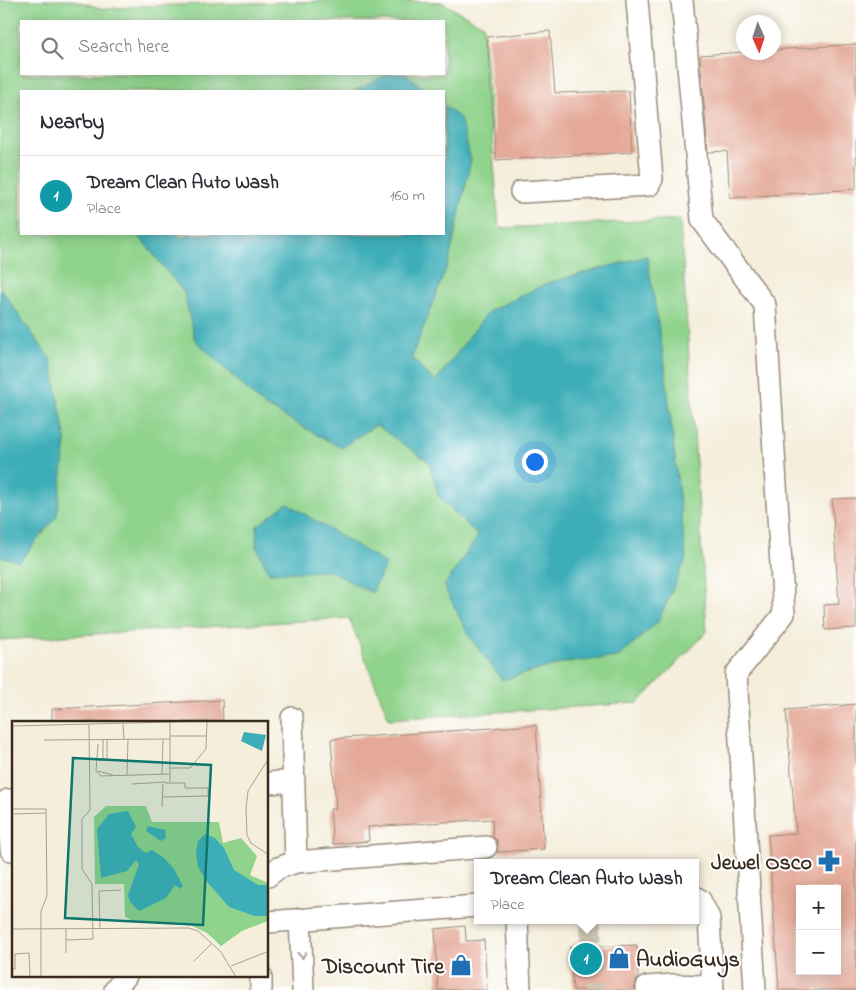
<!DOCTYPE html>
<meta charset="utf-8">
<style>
:root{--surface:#fff;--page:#f2f2f3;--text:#2b2b33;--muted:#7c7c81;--line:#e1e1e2;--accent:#1f6fb2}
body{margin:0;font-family:"Indie Flower",sans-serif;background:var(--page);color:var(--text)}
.controls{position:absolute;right:15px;bottom:15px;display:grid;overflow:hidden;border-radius:0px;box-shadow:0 2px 12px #0003}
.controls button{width:45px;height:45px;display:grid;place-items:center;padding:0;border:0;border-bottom:1px solid var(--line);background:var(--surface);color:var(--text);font:25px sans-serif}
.compass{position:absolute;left:736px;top:15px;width:45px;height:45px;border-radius:50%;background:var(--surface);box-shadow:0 2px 12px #0003;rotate:177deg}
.you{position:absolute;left:534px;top:461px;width:18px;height:18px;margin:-12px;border:4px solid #fff;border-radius:50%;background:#1a73e8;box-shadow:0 0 0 8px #1a73e833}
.badge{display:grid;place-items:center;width:32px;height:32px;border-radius:50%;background:var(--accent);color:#fff;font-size:16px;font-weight:700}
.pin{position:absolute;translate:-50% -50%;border:2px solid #fff;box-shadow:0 1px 5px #0006}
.popup{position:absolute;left:474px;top:859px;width:225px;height:65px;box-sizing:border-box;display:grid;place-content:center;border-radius:0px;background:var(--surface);filter:drop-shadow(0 1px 4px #0005);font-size:16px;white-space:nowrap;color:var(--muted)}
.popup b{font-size:19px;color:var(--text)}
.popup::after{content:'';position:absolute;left:50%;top:100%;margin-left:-10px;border:10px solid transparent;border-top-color:var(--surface)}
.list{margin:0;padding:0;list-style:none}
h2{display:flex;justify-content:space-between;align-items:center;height:65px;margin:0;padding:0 20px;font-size:21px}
h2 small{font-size:16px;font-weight:400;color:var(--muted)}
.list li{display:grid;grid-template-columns:32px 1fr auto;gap:15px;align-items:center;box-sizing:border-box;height:80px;padding:0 20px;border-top:1px solid var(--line)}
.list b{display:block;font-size:19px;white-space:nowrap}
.list p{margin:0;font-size:16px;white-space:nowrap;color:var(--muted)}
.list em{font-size:16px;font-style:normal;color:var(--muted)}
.icon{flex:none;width:28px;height:28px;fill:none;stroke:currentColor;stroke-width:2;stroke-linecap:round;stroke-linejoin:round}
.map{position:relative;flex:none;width:856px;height:990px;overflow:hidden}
.search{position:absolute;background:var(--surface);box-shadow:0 2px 12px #0003;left:20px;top:20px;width:425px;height:55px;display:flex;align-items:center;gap:12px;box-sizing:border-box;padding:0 18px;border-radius:0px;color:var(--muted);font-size:19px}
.panel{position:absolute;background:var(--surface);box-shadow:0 2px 12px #0003;left:20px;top:90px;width:425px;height:145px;border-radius:0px}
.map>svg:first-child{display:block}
.green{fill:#8fd38c;stroke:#657e55;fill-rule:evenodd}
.water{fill:#3daeb8;stroke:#3c6c6b}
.building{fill:#e4a997;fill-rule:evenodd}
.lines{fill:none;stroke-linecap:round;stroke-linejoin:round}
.minor-tunnel{stroke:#cfc7b5;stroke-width:21;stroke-dasharray:21 11;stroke-linecap:butt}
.minor-casing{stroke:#988c7c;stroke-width:24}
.minor{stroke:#fff;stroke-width:21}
.oneway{stroke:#a79f9a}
.labels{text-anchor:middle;stroke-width:4;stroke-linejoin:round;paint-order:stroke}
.poi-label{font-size:22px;font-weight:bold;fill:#3b2a1e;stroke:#fff;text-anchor:end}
.inset-road{fill:none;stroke:#aaa08f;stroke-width:1}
.view{fill:#0f766e;fill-opacity:0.15;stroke:#0f766e;stroke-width:2.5}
.inset-edge{fill:none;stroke:#3b2a1e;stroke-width:2.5}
</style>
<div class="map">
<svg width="856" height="990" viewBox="0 0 856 990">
<rect width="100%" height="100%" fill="#fff"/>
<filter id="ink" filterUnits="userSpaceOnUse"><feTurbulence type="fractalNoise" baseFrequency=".02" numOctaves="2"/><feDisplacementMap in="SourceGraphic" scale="10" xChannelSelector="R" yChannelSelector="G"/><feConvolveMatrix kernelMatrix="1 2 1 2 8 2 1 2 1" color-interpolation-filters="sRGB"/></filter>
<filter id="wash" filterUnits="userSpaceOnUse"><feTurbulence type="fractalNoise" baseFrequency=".0096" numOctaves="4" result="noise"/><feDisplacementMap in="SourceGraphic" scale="20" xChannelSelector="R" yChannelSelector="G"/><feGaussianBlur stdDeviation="1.12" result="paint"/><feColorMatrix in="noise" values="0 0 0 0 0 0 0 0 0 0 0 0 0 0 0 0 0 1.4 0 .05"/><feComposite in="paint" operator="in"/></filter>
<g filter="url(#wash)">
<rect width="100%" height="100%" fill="#f4eedb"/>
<path class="green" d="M 0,0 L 73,0 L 104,9 L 142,6 L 364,0 L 441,2 L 483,25 L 499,228 L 680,219 L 707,632 L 638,703 L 389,719 L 349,618 L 0,640 ZM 21,21 L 444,21 L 444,74 L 21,74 ZM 21,91 L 444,91 L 444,234 L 21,234 Z"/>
<path class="water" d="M 388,74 L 406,74 L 427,91 L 354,91 Z
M 444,105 L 460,118 L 471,160 L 449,261 L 412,357 L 435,382 L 488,312 L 547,283 L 647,256 L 665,366 L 686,559 L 658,622 L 618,657 L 563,663 L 502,680 L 469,636 L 444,586 L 478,536 L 439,497 L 429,462 L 376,425 L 341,448 L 262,404 L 195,340 L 184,293 L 139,236 L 141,234 L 176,234 L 183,239 L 187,234 L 444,234 Z
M 0,288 L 51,360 L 66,441 L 57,516 L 19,562 L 0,556 Z
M 287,503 L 386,564 L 372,593 L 330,571 L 269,573 L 256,546 L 257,526 Z"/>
<g id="blocks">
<path class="building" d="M 550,31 L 555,93 L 629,91 L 632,152 L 496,160 L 487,37 Z
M 856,44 L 856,189 L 730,198 L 727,151 L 708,152 L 700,55 L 744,52 L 774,52 L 774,50 Z
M 856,498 L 856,628 L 825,630 L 824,605 L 839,604 L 832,499 Z
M 222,700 L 223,721 L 200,722 L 52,722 L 52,709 Z
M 856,704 L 856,990 L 779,990 L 768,835 L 796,833 L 786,710 ZM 800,889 L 837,889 L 837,971 L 800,971 Z
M 536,725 L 544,849 L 497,852 L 498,846 L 497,840 L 493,837 L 492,819 L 368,827 L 369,841 L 333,844 L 330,809 L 336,809 L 331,739 Z
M 465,926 L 466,941 L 484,940 L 487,990 L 438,990 L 435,929 Z
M 637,945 L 638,979 L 636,981 L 634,990 L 573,990 L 570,947 Z"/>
</g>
</g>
<g filter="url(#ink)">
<use href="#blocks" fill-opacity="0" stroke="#988c7c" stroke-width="1"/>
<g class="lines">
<path class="minor-tunnel" d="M 590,920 L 594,990"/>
<g class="minor-casing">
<path id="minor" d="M 682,0 L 702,220 L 765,305 L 784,614 L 736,674 L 755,990
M 521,192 L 649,185 L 652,179 L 637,0
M 292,718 L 296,862
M 268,783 L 294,781
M 14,800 L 8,800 L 11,850 L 14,850
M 268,876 L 278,868 L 296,862 L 486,847
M 695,897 L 700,900 L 709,918 L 713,990
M 300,919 L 303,990
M 517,920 L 520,990
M 268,922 L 477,906
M 261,976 L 261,990
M 115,990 L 126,976
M 647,990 L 647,987 L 673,985 L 704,986"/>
</g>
<use href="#minor" class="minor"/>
</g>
<defs><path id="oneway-chevron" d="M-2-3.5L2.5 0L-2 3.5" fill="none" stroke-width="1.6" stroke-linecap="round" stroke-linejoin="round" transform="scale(1.25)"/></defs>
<use class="oneway" href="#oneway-chevron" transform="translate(302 955) rotate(87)"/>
</g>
<defs>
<g id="pharmacy-bare" transform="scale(1.725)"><path d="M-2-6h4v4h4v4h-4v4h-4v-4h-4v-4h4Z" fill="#1f6fb2" stroke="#fff" stroke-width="2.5" paint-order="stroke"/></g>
<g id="shop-bare" transform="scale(1.725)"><path d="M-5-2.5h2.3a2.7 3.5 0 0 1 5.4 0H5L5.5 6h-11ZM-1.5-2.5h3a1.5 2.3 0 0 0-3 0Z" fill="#1f6fb2" stroke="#fff" stroke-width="2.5" paint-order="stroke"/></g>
</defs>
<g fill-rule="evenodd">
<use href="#pharmacy-bare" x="829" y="861"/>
<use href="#shop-bare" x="619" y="958"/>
<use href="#shop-bare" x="461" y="965"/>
</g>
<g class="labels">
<g class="poi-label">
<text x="812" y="869">Jewel Osco</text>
<text x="636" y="966" text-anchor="start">AudioGuys</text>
<text x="444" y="973">Discount Tire</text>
</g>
</g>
<g transform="translate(12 721)">
<rect width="256" height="256" fill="#f4eedb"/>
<path d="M 94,85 L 134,85 L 140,101 L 207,101 L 211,122 L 229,117 L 245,135 L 238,154 L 256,162 L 256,200 L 230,210 L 209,225 L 195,212 L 174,202 L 120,200 L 113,196 L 112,163 L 83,163 L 82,96 Z" fill="#8fd38c"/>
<path d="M 232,11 L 254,14 L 250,30 L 229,20 ZM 116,90 L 124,106 L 119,113 L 126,126 L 134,132 L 140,129 L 152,137 L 162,148 L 171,165 L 168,168 L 163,164 L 154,177 L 127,190 L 118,181 L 116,174 L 127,143 L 124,139 L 115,150 L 89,157 L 85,108 L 97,93 ZM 136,105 L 153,109 L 154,117 L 149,120 L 134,110 ZM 193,113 L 203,117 L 212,127 L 222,149 L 246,164 L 256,164 L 256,195 L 243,195 L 217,186 L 196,162 L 186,146 L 184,132 L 186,120 Z" fill="#3daeb8"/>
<path class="inset-road" d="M 111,3 L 112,19M 0,5 L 198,0M 158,15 L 195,15M 32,19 L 158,18M 91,19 L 91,39M 86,23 L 84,50 L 89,55 L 157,53M 257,37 L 236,70 L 234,87 L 235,114 L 239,122 L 257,134M 86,39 L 95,39 L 95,19M 157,47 L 178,47 L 194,28 L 195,1M 86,50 L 101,54M 150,53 L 151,19M 115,54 L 116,19M 158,61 L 158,1M 120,63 L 154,61M 150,76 L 196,75 L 196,67 L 173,67 L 173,62 L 153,62M 150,86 L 151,63M 0,88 L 34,88 L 35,175 L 29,190 L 29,256M 0,93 L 34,92M 88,207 L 87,170 L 109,169M 0,208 L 177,207 L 186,210 L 209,231 L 224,256M 54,208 L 54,232M 54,219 L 81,218 L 80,163 L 70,148 L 70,98 L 78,89 L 77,4M 182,240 L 200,222M 219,245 L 257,230M 0,248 L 3,248 L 3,233 L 17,232 L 18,256"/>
<path class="view" d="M 61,37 L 199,44 L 191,204 L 53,197 Z"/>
<rect width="256" height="256" class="inset-edge"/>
</g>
</svg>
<div class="controls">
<button>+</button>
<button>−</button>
</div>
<svg class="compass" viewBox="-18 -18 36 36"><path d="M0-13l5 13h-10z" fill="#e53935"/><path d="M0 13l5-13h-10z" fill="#7c7c81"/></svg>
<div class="you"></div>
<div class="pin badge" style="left:586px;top:959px;background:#0f9aa8">1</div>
<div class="popup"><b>Dream Clean Auto Wash</b>Place</div>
<div class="search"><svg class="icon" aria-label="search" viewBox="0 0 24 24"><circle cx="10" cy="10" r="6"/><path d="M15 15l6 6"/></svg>Search here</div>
<section class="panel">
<h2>Nearby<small></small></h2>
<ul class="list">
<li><span class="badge" style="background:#0f9aa8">1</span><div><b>Dream Clean Auto Wash</b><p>Place</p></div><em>160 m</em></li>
</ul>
</section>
</div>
